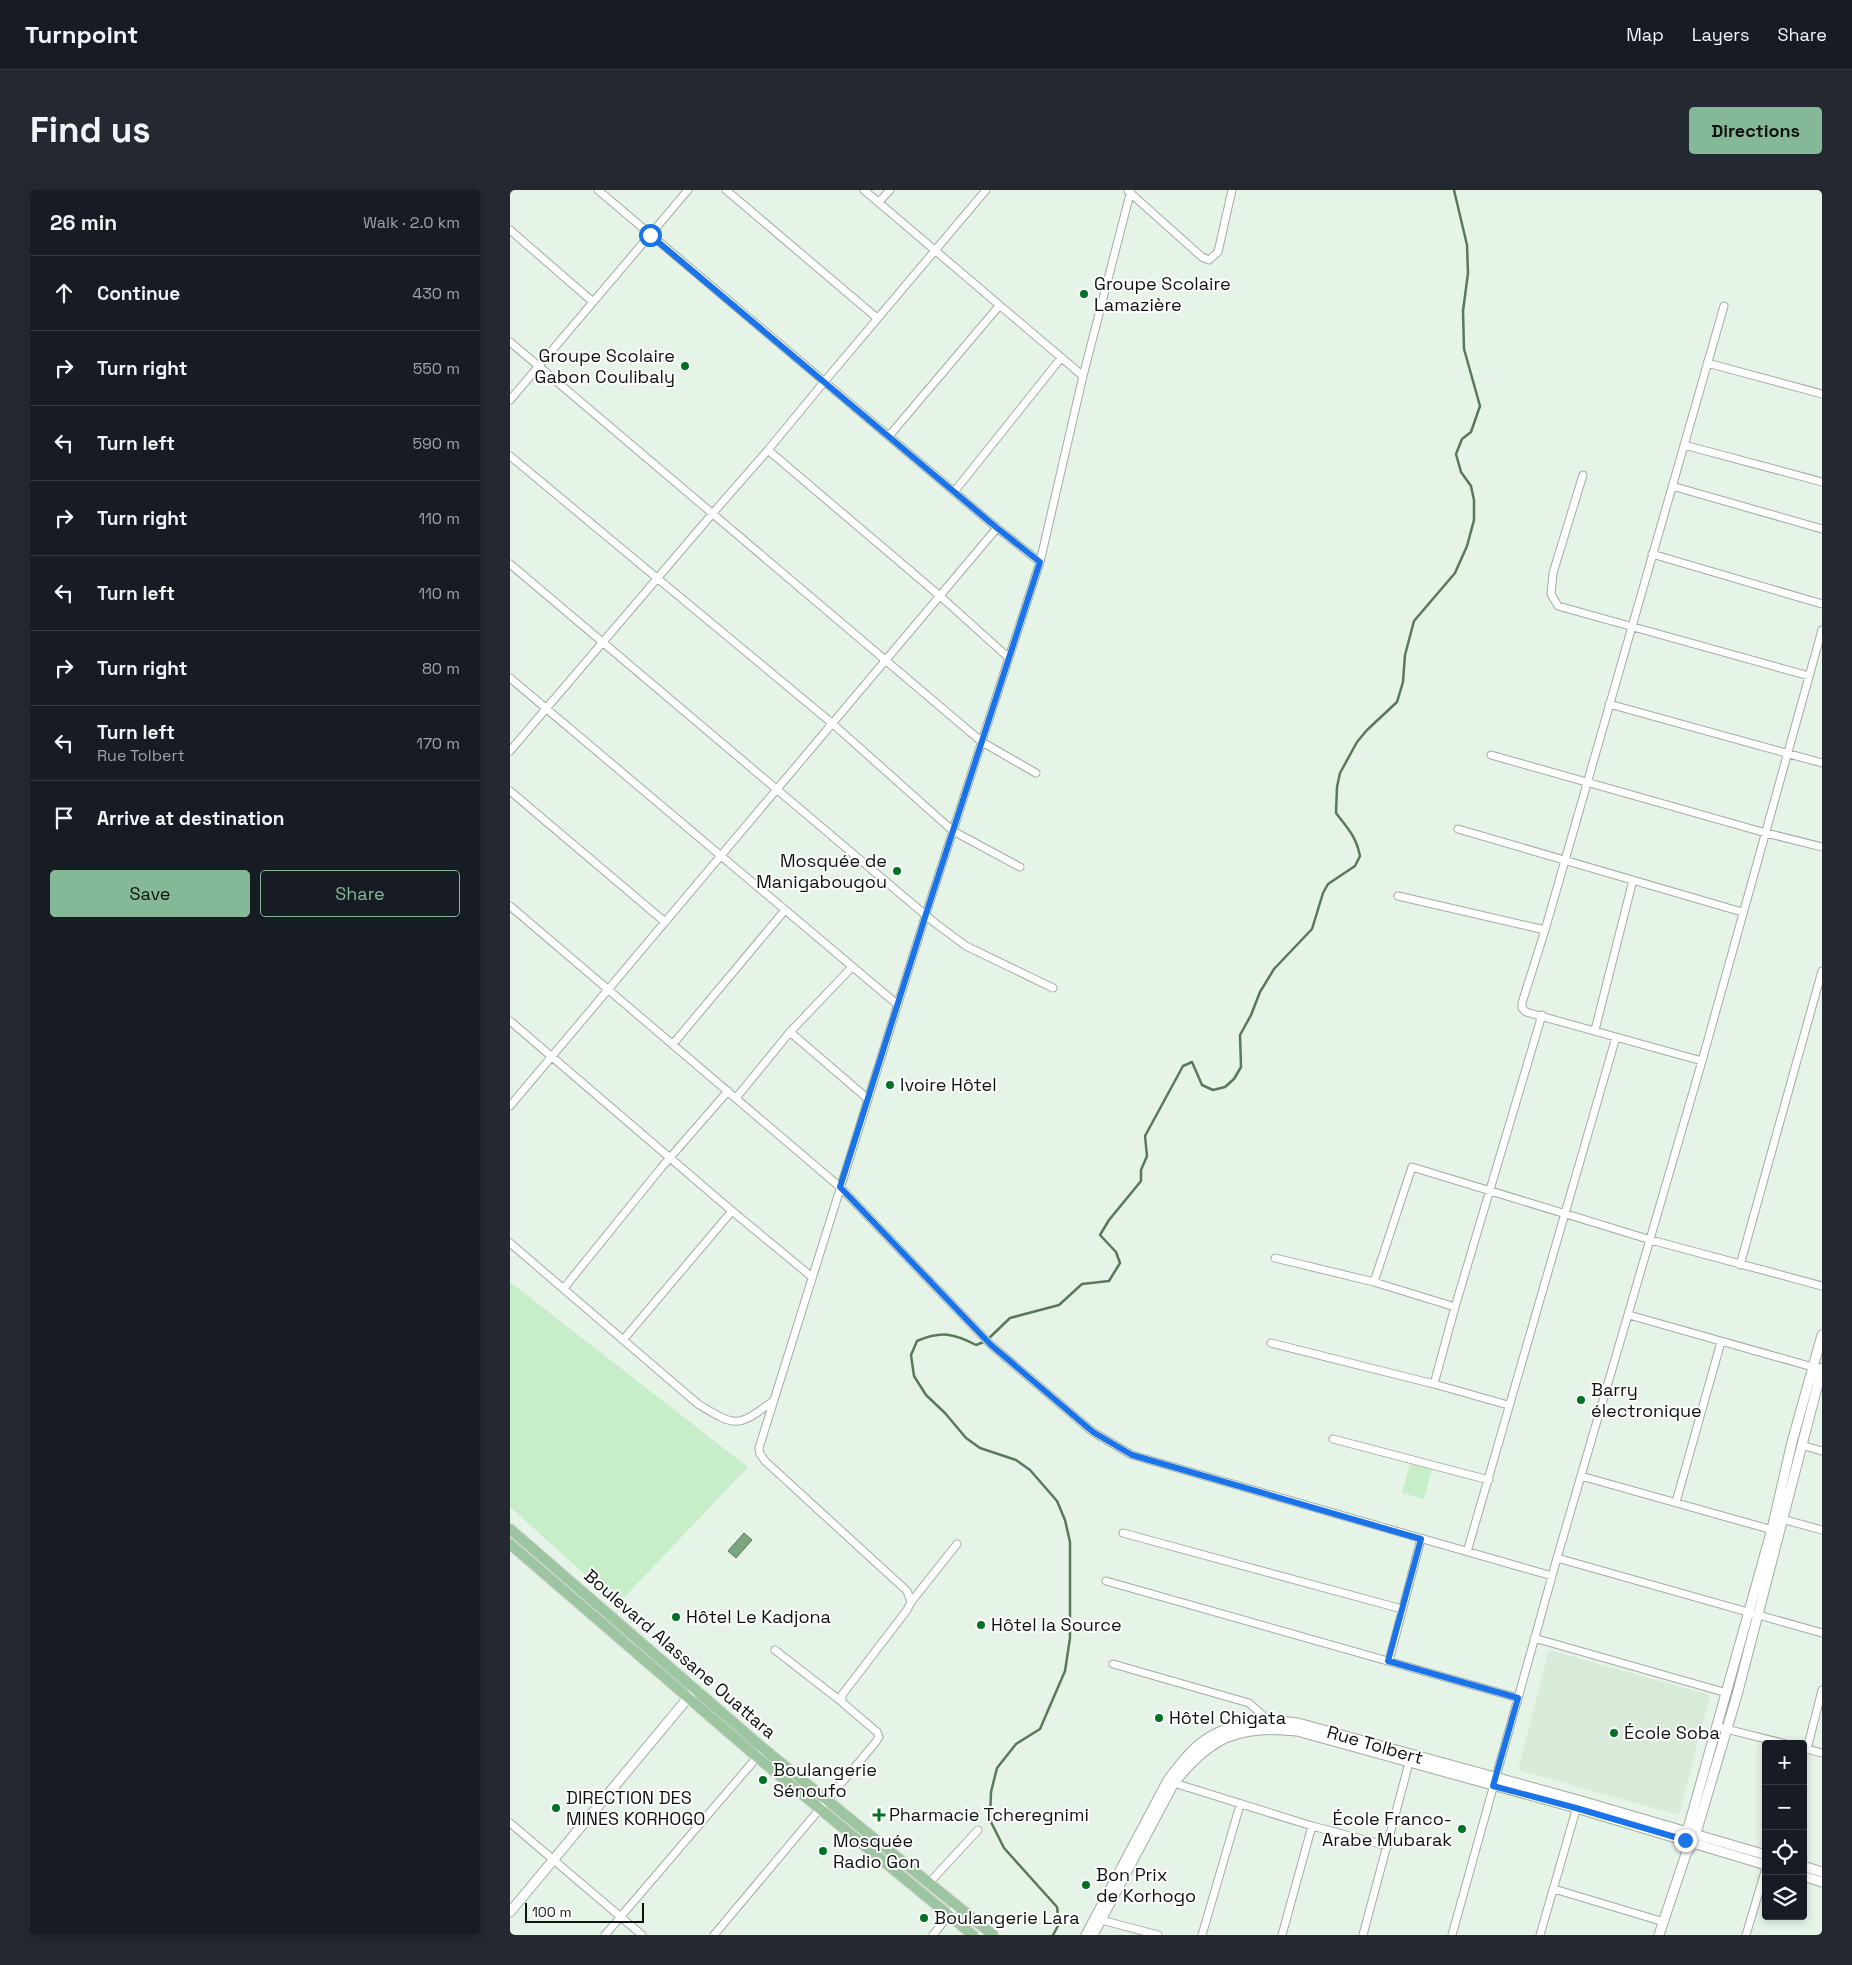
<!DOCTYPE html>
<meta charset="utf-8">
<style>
:root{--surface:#171b24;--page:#242831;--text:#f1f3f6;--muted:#9ea1a6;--line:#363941;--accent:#85b897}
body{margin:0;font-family:"Space Grotesk",sans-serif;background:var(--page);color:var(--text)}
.controls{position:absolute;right:15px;bottom:15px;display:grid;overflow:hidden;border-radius:5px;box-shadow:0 2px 8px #0003}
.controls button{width:45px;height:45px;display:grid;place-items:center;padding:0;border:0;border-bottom:1px solid var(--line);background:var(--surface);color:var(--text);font:25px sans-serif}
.scale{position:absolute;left:15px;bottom:12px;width:119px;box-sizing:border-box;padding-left:5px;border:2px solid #0f130f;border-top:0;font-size:14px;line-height:18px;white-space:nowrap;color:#0f130f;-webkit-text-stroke:4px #fff;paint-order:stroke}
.stop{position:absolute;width:15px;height:15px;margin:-11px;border:4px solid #1a73e8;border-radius:50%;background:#fff}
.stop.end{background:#1a73e8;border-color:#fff;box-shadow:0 1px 5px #0008}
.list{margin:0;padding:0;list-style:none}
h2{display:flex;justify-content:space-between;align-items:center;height:65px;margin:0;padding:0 20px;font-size:21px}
h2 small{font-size:16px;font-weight:400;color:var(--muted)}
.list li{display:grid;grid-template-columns:32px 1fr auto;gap:15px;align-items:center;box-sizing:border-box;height:75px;padding:0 20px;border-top:1px solid var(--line)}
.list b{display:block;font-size:19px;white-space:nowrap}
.list p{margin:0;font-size:16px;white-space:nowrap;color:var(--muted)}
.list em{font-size:16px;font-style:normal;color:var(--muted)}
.actions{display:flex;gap:10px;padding:15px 20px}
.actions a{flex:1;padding:11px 0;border:1px solid var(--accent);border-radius:5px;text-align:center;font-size:18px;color:var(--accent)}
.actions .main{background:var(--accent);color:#111}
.icon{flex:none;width:28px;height:28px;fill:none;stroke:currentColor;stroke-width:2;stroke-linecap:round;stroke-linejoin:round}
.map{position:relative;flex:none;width:1312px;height:1745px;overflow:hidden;border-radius:5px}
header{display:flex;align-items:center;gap:30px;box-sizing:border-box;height:70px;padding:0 25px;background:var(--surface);border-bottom:1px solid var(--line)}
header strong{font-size:24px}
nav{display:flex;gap:28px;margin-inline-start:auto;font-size:18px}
.intro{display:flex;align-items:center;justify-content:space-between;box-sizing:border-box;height:120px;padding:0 30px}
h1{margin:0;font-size:35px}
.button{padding:12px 22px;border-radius:5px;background:var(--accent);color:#111;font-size:18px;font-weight:700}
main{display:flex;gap:30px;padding:0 30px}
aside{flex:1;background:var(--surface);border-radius:5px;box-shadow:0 2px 8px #0003}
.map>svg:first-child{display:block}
.built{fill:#d8ebd8}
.green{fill:#c7edc9}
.water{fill:#7aa57d;stroke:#5a795c}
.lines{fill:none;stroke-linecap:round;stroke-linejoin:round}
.stream{stroke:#5a795c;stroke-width:2.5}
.minor-casing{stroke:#a0ada1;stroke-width:9}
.tertiary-casing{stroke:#a0ada1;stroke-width:11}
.primary-casing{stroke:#d4d5d4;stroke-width:12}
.minor{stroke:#fff;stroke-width:7}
.tertiary{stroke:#fff;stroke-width:9}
.primary{stroke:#9cc5a0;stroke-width:10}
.route{stroke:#1a73e8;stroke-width:6}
.poi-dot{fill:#017123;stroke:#fff;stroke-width:2}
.labels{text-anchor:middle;stroke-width:4;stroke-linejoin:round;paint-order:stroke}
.poi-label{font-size:18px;fill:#0f130f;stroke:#fff;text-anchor:start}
.street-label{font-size:18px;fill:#0f130f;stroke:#fff}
</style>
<header>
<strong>Turnpoint</strong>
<nav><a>Map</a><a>Layers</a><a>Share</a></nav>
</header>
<div class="intro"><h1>Find us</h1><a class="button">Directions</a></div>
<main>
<aside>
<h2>26 min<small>Walk · 2.0 km</small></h2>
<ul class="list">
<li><svg class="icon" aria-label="ahead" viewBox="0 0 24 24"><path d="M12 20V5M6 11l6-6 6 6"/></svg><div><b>Continue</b></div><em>430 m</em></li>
<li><svg class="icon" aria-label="right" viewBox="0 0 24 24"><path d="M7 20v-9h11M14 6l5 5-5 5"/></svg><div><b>Turn right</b></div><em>550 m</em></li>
<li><svg class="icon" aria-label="left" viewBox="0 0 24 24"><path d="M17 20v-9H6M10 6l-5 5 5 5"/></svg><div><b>Turn left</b></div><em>590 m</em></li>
<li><svg class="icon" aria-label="right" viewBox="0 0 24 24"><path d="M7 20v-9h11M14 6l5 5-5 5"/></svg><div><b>Turn right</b></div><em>110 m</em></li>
<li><svg class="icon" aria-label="left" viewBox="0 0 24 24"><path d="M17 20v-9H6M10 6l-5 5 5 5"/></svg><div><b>Turn left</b></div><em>110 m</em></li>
<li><svg class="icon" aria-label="right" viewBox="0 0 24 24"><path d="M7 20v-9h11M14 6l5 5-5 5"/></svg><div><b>Turn right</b></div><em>80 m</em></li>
<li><svg class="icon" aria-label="left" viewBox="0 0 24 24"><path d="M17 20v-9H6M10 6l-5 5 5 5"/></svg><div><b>Turn left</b><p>Rue Tolbert</p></div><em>170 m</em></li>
<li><svg class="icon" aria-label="arrive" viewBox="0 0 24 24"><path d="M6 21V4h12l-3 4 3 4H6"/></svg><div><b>Arrive at destination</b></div></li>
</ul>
<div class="actions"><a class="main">Save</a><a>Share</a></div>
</aside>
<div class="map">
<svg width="1312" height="1745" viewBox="0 0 1312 1745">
<rect width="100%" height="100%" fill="#e6f4e7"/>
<path class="built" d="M 1039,1460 L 1200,1505 L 1169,1625 L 1008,1580 Z"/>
<path class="green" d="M 0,1092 L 238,1277 L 108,1414 L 0,1317 Z
M 900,1274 L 922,1279 L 914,1309 L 892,1303 Z"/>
<path class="water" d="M 234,1343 L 242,1350 L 226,1368 L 218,1361 Z"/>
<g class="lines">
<path class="stream" d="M 543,1745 L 549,1734 L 547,1717 L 494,1658 L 480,1630 L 481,1602 L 487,1578 L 506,1554 L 530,1539 L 555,1481 L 560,1448 L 560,1352 L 555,1330 L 547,1311 L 520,1280 L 506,1270 L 470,1258 L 456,1248 L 435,1223 L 416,1205 L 404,1186 L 401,1165 L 407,1151 C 431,1141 443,1143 466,1155 L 476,1151 L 500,1128 L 549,1115 L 572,1094 L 599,1091 L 610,1073 L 606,1062 L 590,1045 L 599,1030 L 631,991 L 631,980 L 637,966 L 635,946 L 673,876 L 682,872 L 692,895 L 703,900 L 715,897 L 724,889 L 731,877 L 730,845 L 741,825 L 750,802 L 764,779 L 802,739 L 813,703 L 818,694 L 845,676 L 850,666 C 846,646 838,639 826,623 L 827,597 L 830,583 L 847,552 L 857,540 L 887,512 L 893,492 L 895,465 L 904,431 L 945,383 L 957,356 L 964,330 L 964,310 L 961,296 L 951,282 L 946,264 L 952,249 L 961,242 L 970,216 L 954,159 L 953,121 L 958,83 L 957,55 L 944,0"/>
<g class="minor-casing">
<path id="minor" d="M 88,0 L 487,338 L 530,372
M 216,0 L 367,128
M 354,0 L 573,186
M 618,1 L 692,67 L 699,70 L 708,62 L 722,0
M 369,12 L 380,0
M 0,40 L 83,112
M 0,152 L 472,552 L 526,583
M 1197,173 L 1312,204
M 0,210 L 178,0
M 379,246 L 489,116
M 1174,255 L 1312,292
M 258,260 L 430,406 L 499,468
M 0,266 L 323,534 L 443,641 L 510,677
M 1073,285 L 1043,383 L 1041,404 L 1048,416 L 1299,486
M 1162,296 L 1312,339
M 444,302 L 551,168
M 1142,364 L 1312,414
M 0,374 L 425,733 L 456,756 L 543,798
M 0,488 L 388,815
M 1099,514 L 1312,573
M 0,561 L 203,323 L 258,260 L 314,192 L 476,0
M 981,565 L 1256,643 L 1312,657
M 0,601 L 155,732
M 948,639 L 1232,722
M 888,706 L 1035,740
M 0,716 L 330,997 L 481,1155 L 583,1242 L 622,1265 L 1042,1386
M 0,831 L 222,1021 L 302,1087
M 1085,840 L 1123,690
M 280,842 L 358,909
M 163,854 L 275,720
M 1192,871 L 1016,822 L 1012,818 L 1012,813 L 1035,740 L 1214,116
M 226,908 L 280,842 L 342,777
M 0,916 L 487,338
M 0,1053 L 188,1214 C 226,1237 227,1238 263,1211
M 765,1068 L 864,1092 L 945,1117
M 1230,1075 L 1312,781
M 864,1092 L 902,977 L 1141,1050 L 1312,1096
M 54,1098 L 151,978 L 218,901
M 1119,1125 L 1306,1178
M 113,1150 L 222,1021
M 761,1153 L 924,1194 L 998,1215
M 924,1194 L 945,1117 L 1032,825
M 823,1249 L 979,1290
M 1291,1255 L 1312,1261
M 1071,1286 L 1266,1341
M 1166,1312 L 1211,1152
M 1268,1328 L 1312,1340
M 613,1343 L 892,1419
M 957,1362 L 1106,847
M 1047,1368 L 1312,1443
M 596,1391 L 1008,1508
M 401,1412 L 397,1401 L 255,1271 L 250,1264 L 249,1258 L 416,724 L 530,372 L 573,186 L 621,0
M 1024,1448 L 1217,1503
M 265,1460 L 332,1512
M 879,1471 L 911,1349
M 603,1474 L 739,1513 L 759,1531
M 1208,1537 L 1276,1554
M 1293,1558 L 1312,1563
M 1297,1559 L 1312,1500
M 664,1593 L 802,1636 L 878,1656
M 0,1633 L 132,1745
M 419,1693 L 468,1640
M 1044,1699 L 1154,1732
M 591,1730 L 648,1745
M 95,1745 L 254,1559
M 204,1745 L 365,1553 L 369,1547 L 367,1542 L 334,1514 L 332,1512 L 332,1505 L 397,1420 L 401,1412 L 447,1354
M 423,1745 L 447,1715
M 692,1745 L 730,1615
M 772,1745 L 802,1636
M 853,1745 L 899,1573
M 942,1745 L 1047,1368 L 1192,871 L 1312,440
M 1030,1745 L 1068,1613
M 1236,1745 L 1256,1678"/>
</g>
<g class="tertiary-casing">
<path id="tertiary" d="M 1176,1646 L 1262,1339 L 1282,1252 L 1312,1145
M 1293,1676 L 1312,1682
M 1293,1686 L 1312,1692
M 0,1722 L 182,1503
M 576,1745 L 658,1590 C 667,1578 675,1567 686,1557 C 713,1533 753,1528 788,1533 L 1068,1610 L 1256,1665
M 583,1745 L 664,1593 C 700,1548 728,1534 787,1541 L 1066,1618 L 1256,1675
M 1149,1745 L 1176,1664 L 1183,1653 L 1227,1505 L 1312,1178"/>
</g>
<g class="primary-casing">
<path id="primary" d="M 0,1339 L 254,1559 L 483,1745
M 0,1354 L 247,1567 L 463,1745"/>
</g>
<use href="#minor" class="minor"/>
<use href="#tertiary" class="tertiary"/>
<use href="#primary" class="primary"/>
</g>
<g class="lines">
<path class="route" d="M 140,45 L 487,338 L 530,372 L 416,724 L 330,997 L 481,1155 L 583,1242 L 622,1265 L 911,1349 L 878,1471 L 1008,1508 L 983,1596 L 1066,1618 L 1175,1650"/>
</g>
<g class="poi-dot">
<circle cx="574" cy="104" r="5"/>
<circle cx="175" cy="176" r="5"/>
<circle cx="387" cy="681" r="5"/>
<circle cx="380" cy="895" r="5"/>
<circle cx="1071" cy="1210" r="5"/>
<circle cx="166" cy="1427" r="5"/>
<circle cx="471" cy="1435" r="5"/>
<circle cx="649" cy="1528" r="5"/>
<circle cx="1104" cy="1543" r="5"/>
<circle cx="253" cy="1590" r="5"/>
<circle cx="46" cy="1618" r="5"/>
<path d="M366.5 1617.5h5v5h5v5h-5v5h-5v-5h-5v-5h5z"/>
<circle cx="952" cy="1639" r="5"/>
<circle cx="313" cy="1661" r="5"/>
<circle cx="576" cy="1695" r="5"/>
<circle cx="414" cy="1728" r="5"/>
</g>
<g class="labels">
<g class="poi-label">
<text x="584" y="100">Groupe Scolaire<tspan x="584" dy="21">Lamazière</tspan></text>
<text x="165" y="172" text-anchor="end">Groupe Scolaire<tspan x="165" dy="21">Gabon Coulibaly</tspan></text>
<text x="377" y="677" text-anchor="end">Mosquée de<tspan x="377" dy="21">Manigabougou</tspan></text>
<text x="390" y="901">Ivoire Hôtel</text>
<text x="1081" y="1206">Barry<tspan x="1081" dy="21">électronique</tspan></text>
<text x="176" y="1433">Hôtel Le Kadjona</text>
<text x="481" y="1441">Hôtel la Source</text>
<text x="659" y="1534">Hôtel Chigata</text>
<text x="1114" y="1549">École Soba</text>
<text x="263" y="1586">Boulangerie<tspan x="263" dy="21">Sénoufo</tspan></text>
<text x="56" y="1614">DIRECTION DES<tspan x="56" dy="21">MINES KORHOGO</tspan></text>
<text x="379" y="1631">Pharmacie Tcheregnimi</text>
<text x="942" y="1635" text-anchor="end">École Franco-<tspan x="942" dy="21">Arabe Mubarak</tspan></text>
<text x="323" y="1657">Mosquée<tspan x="323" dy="21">Radio Gon</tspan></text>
<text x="586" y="1691">Bon Prix<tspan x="586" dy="21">de Korhogo</tspan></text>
<text x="424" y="1734">Boulangerie Lara</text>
</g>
<g class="street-label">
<text transform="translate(170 1464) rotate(41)" y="6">Boulevard Alassane Ouattara</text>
<text transform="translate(865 1555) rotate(16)" y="6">Rue Tolbert</text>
</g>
</g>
</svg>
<div class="controls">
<button>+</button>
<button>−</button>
<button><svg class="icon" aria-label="locate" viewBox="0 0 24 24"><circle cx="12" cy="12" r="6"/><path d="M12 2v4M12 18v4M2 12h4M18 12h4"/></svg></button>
<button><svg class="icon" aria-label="layers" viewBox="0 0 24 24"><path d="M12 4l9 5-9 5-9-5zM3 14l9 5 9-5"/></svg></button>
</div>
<div class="scale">100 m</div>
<div class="stop" style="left:140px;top:45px"></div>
<div class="stop end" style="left:1175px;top:1650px"></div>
</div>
</main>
